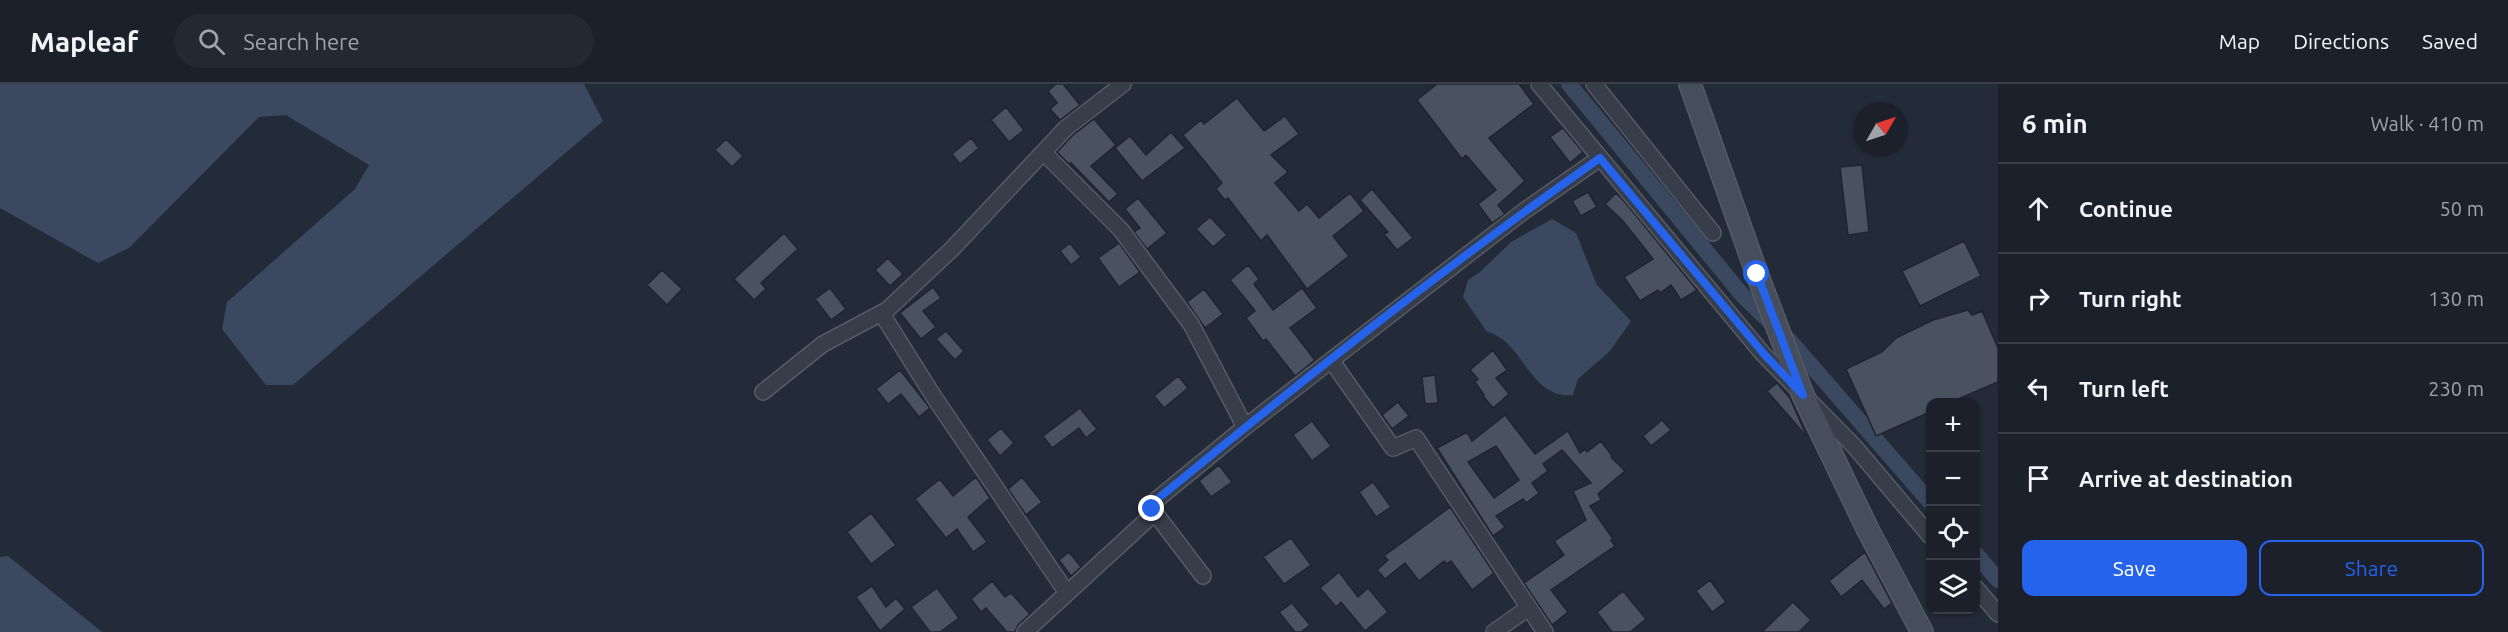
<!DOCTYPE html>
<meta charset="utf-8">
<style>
:root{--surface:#1b202a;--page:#242832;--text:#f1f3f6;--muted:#a0a3a8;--line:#393e47;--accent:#2563eb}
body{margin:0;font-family:Ubuntu,sans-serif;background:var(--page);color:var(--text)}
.controls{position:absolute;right:18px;bottom:18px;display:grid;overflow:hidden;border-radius:12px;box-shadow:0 2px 4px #0004}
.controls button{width:54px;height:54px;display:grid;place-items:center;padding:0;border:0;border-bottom:2px solid var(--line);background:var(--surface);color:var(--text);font:30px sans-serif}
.compass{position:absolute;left:1854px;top:18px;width:54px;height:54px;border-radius:50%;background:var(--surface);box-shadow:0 2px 4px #0004;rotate:51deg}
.stop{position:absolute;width:18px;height:18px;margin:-14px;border:4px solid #2563eb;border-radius:50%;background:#fff}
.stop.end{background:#2563eb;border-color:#fff;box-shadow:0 2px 6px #0008}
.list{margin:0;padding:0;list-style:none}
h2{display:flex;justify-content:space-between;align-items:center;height:78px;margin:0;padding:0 24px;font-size:26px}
h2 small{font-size:20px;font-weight:400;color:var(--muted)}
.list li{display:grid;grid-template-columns:39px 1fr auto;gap:18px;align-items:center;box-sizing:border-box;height:90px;padding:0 24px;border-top:2px solid var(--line)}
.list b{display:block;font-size:22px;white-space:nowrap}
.list em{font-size:20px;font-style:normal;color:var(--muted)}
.actions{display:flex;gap:12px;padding:18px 24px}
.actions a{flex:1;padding:14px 0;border:2px solid var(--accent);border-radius:12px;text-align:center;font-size:21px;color:var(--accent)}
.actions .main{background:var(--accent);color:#fff}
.icon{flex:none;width:33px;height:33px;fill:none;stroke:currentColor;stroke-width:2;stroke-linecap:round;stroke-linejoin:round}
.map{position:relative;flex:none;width:1998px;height:548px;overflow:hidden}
header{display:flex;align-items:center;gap:36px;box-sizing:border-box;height:84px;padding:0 30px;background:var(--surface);border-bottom:2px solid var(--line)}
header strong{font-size:28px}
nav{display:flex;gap:33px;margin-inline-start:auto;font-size:21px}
.search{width:420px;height:54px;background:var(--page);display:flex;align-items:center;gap:15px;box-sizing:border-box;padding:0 21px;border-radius:33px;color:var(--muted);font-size:22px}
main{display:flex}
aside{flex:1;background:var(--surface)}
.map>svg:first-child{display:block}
.water{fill:#3a4860}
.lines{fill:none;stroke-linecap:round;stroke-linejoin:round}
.canal{stroke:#3a4860;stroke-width:16}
.building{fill:#4a5262;stroke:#1e252f;stroke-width:1.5;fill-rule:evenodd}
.street-casing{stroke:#555b66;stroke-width:18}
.secondary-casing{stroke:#555b66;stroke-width:24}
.street{stroke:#373d49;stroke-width:15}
.secondary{stroke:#464d5b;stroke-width:21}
.route{stroke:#2563eb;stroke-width:8}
</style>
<header>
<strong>Mapleaf</strong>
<div class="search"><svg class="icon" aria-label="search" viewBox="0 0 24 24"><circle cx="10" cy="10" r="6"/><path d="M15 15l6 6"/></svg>Search here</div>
<nav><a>Map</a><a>Directions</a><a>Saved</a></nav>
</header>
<main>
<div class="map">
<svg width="1998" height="548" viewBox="0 0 1998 548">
<rect width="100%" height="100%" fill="#242b38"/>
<path class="water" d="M 0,0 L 584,0 L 603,37 L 293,301 L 266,301 L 222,245 L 227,218 L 355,105 L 369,81 L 286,31 L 259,33 L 129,164 L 98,179 L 0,124 Z
M 1552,135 L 1576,149 L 1597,201 L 1631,237 L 1610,267 L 1578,295 L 1573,311 C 1528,315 1524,256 1487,248 L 1463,213 L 1468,196 L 1480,188 L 1511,158 Z
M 8,472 L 102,548 L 0,548 L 0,473 Z"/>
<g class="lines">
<path class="canal" d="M 1569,0 L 1743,212 L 1790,257 L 1930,418
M 1976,470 L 1998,496"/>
</g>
<path class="building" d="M 1056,0 L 1063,0 L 1080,21 L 1060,36 L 1050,25 L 1057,19 L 1048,7 Z
M 1437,0 L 1519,0 L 1534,20 L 1489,54 L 1525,97 L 1498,121 L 1505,130 L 1492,139 L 1478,120 L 1496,106 L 1466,71 L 1462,75 L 1417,16 Z
M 1237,14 L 1264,47 L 1285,32 L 1299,50 L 1271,71 L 1288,88 L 1275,99 L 1299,127 L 1307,120 L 1319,134 L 1350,109 L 1364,127 L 1333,152 L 1349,172 L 1307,205 L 1267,151 L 1261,157 L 1228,114 L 1225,116 L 1216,105 L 1222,99 L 1183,51 L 1201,36 L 1204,40 Z
M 1006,23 L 1024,46 L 1009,58 L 991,36 Z
M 1094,35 L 1116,61 L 1091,82 L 1118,110 L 1109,118 L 1071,79 L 1069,80 L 1057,68 L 1073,51 Z
M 1563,44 L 1583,68 L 1570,79 L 1550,53 Z
M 1171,48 L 1185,64 L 1142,97 L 1115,64 L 1130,52 L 1146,71 Z
M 971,54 L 979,64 L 960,80 L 952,70 Z
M 726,55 L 743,72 L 732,83 L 715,66 Z
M 1862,81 L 1869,148 L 1848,151 L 1840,83 Z
M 1372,105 L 1413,154 L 1397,166 L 1384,150 L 1388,148 L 1360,116 Z
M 1588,108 L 1597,123 L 1581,132 L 1572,117 Z
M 1616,109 L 1624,117 L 1697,206 L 1681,216 L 1671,201 L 1660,209 L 1658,206 L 1640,217 L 1624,193 L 1653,175 L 1623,137 L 1605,120 Z
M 1138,114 L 1167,149 L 1147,165 L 1134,148 L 1140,144 L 1125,125 Z
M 1210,133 L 1227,151 L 1213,163 L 1196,145 Z
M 784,149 L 798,165 L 761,199 L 766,205 L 754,216 L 734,195 Z
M 1964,157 L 1981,192 L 1920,222 L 1902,187 Z
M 1070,159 L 1081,173 L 1071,181 L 1060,167 Z
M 1119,159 L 1140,188 L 1119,203 L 1098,174 Z
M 888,174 L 903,190 L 890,202 L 875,186 Z
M 1248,181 L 1259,195 L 1254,200 L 1273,226 L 1302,204 L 1317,224 L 1290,244 L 1315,276 L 1295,292 L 1266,255 L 1263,257 L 1246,234 L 1255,227 L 1230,196 Z
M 662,186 L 682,205 L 667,221 L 647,201 Z
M 933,203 L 941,214 L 923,227 L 936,243 L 921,255 L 900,229 Z
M 830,204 L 846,225 L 831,236 L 815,215 Z
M 1204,205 L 1223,230 L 1205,244 L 1187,218 Z
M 1968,226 L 1972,231 L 1982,227 L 1998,264 L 1998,298 L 1951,318 L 1930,318 L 1930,328 L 1876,352 L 1846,285 L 1882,268 L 1896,254 L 1933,236 Z
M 946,247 L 964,267 L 955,276 L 936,255 Z
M 1493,266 L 1507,286 L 1496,294 L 1509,310 L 1493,324 L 1483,312 L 1484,311 L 1475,298 L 1478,295 L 1470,286 Z
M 900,286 L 930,324 L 919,333 L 901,310 L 888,320 L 876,305 Z
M 1435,291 L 1438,319 L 1425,320 L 1422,293 Z
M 1178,292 L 1188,304 L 1164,324 L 1154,312 Z
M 1777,299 L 1790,314 L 1807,353 L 1767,307 Z
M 1398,318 L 1409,332 L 1392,345 L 1382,331 Z
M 1080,324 L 1097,345 L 1086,354 L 1079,344 L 1052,364 L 1043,352 Z
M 1505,331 L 1535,370 L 1568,347 L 1580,369 L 1585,365 L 1587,368 L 1601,357 L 1612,372 L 1611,373 L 1625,387 L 1598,410 L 1601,416 L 1590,422 L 1613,455 L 1611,456 L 1615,462 L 1551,506 L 1568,528 L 1552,541 L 1524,499 L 1564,471 L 1554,457 L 1586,436 L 1573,407 L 1591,399 L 1562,366 L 1543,380 L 1548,387 L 1532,399 L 1539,409 L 1526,419 L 1523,415 L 1496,432 L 1505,443 L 1493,452 L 1437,364 L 1467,348 L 1472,357 ZM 1496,362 L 1519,396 L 1494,414 L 1468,378 Z
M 1662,336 L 1671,346 L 1651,362 L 1643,352 Z
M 1312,337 L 1331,362 L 1312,377 L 1293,351 Z
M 1001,344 L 1014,359 L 1000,372 L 987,356 Z
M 1219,381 L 1232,398 L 1211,413 L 1199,397 Z
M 976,393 L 990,414 L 968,433 L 987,458 L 973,468 L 957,445 L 946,454 L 915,415 L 940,395 L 953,412 Z
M 1022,393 L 1042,418 L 1026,431 L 1008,405 Z
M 1373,398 L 1391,423 L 1376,433 L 1359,408 Z
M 1450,423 L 1494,489 L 1472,506 L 1451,477 L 1446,480 L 1444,477 L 1419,497 L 1405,479 L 1385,495 L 1377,486 L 1388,476 L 1384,472 Z
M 871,429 L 896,461 L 871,480 L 847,448 Z
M 1291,454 L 1311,481 L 1284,500 L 1263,473 Z
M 1069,468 L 1081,483 L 1071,492 L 1059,476 Z
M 1865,468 L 1892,519 L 1884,525 L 1862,496 L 1841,513 L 1829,497 Z
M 1339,488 L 1358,513 L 1368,504 L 1388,528 L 1365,547 L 1341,518 L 1336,523 L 1320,504 Z
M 1710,496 L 1726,518 L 1712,528 L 1696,507 Z
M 992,497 L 1005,513 L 1011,509 L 1030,530 L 1018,541 L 1015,548 L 1007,548 L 986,524 L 981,528 L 971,515 Z
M 872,502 L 886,523 L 896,514 L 905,525 L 880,547 L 856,513 Z
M 937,504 L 959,534 L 940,548 L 930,548 L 911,523 Z
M 1623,507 L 1646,535 L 1630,548 L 1612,548 L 1597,528 Z
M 1793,518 L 1811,536 L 1799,548 L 1762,548 Z
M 1292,519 L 1310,541 L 1301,548 L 1295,548 L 1279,528 Z"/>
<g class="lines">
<g class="street-casing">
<path id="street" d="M 1539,0 L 1763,270 L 1854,362 L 1930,452
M 1594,0 L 1713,149
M 1044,69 L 1121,146 L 1191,240 L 1245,343
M 882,230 L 934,313 L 1067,509
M 1331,276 L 1393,364 L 1416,354 L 1545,548
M 763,308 L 823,260 L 887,226 L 952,165 L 1066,44 L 1123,0
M 1152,425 L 1203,492
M 1976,504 L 1998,530
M 1025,548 L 1148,435 L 1155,417 L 1245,343 L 1524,127 L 1600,74
M 1494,548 L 1528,524"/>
</g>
<g class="secondary-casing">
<path id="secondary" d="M 1690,0 L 1757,190 L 1803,311 L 1868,446 L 1922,548"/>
</g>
<use href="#street" class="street"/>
<use href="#secondary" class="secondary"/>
</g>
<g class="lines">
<path class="route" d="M 1152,425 L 1155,417 C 1300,298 1447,181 1600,74 L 1764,270 L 1803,311 L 1757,190"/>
</g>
</svg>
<div class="controls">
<button>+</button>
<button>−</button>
<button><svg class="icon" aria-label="locate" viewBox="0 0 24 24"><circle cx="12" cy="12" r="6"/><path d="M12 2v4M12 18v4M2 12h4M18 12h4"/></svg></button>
<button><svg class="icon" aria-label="layers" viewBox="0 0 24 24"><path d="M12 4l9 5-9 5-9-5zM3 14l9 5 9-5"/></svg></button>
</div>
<svg class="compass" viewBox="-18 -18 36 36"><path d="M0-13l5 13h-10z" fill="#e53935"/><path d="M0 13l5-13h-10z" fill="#a0a3a8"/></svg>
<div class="stop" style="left:1757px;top:190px"></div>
<div class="stop end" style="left:1152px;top:425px"></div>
</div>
<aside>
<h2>6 min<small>Walk · 410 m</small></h2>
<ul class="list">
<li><svg class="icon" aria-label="ahead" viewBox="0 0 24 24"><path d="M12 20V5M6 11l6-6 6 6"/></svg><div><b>Continue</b></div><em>50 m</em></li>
<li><svg class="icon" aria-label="right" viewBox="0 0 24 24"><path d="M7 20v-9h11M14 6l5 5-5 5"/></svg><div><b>Turn right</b></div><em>130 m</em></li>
<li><svg class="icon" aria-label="left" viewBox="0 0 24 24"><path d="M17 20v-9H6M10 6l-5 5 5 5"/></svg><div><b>Turn left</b></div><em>230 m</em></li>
<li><svg class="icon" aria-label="arrive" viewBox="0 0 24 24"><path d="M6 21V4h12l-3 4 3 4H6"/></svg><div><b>Arrive at destination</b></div></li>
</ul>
<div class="actions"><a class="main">Save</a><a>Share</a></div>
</aside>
</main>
